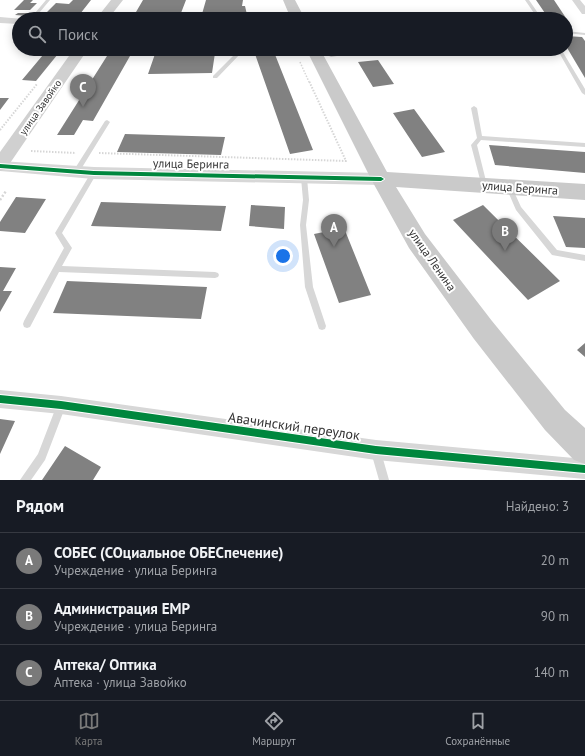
<!DOCTYPE html>
<html lang="ru">
<meta charset="utf-8">
<style>
:root{--surface:#171b24;--page:#242831;--text:#f1f3f6;--muted:#9ea1a6;--line:#363941;--accent:#7a7a7a}
body{margin:0;font-family:"PT Sans",sans-serif;background:var(--page);color:var(--text)}
.you{position:absolute;left:283px;top:256px;width:14px;height:14px;margin:-10px;border:3px solid #fff;border-radius:50%;background:#1a73e8;box-shadow:0 0 0 6px #1a73e833}
.badge{display:grid;place-items:center;width:26px;height:26px;border-radius:50%;background:var(--accent);color:#fff;font-size:13px;font-weight:700}
.pin{position:absolute;translate:-50% -33px;filter:drop-shadow(0 1px 2px #0008)}
.pin::after{content:'';position:absolute;top:21px;width:14px;height:12px;background:inherit;clip-path:polygon(0 0,100% 0,50% 100%)}
.list{margin:0;padding:0;list-style:none}
h2{display:flex;justify-content:space-between;align-items:center;height:52px;margin:0;padding:0 16px;font-size:17px}
h2 small{font-size:13px;font-weight:400;color:var(--muted)}
.list li{display:grid;grid-template-columns:26px 1fr auto;gap:12px;align-items:center;box-sizing:border-box;height:56px;padding:0 16px;border-top:1px solid var(--line)}
.list b{display:block;font-size:15px;white-space:nowrap}
.list p{margin:0;font-size:13px;white-space:nowrap;color:var(--muted)}
.list em{font-size:13px;font-style:normal;color:var(--muted)}
.icon{flex:none;width:22px;height:22px;fill:none;stroke:currentColor;stroke-width:2;stroke-linecap:round;stroke-linejoin:round}
.map{position:relative;flex:none;width:585px;height:480px;overflow:hidden}
.search{position:absolute;background:var(--surface);box-shadow:0 2px 10px #0003;left:12px;right:12px;top:12px;height:44px;display:flex;align-items:center;gap:10px;box-sizing:border-box;padding:0 14px;border-radius:22px;color:var(--muted);font-size:15px}
.sheet{height:220px;background:var(--surface)}
nav{display:flex;justify-content:space-around;align-items:center;box-sizing:border-box;height:56px;border-top:1px solid var(--line);background:var(--surface);font-size:11px;color:var(--muted)}
nav a{display:grid;justify-items:center;gap:2px}
nav .on{color:var(--accent)}
.map>svg:first-child{display:block}
.building{fill:#818181}
.lines{fill:none;stroke-linecap:round;stroke-linejoin:round}
.path-far2{stroke:#d6d6d6;stroke-width:1.5;stroke-dasharray:1.5 1.5;stroke-linecap:butt}
.path-far1{stroke:#d6d6d6;stroke-width:2;stroke-dasharray:1.5 1.5;stroke-linecap:butt}
.path{stroke:#d6d6d6;stroke-width:2.5;stroke-dasharray:2 2;stroke-linecap:butt}
.service{fill:#d7d7d7;fill-rule:evenodd}
.minor{fill:#d7d7d7;fill-rule:evenodd}
.tertiary{fill:#d7d7d7;fill-rule:evenodd}
.secondary{fill:#d0d0d0;fill-rule:evenodd}
.primary{fill:#cacaca;fill-rule:evenodd}
.cycleway-casing{stroke:#fff;stroke-width:2}
.cycleway{fill:#00873e;fill-rule:evenodd}
.labels{text-anchor:middle;stroke-width:4;stroke-linejoin:round;paint-order:stroke}
.far-street-label{font-size:10px;fill:#333;stroke:#fff}
.street-label{font-size:12px;fill:#333;stroke:#fff}
.near-street-label{font-size:14px;fill:#333;stroke:#fff}
</style>
<div class="map">
<svg width="585" height="480" viewBox="0 0 585 480">
<rect width="100%" height="100%" fill="#fff"/>
<path class="building" d="M 24,0 L 33,0 L 30,3 L 37,3 L 30,10 L 14,10 Z
M 73,0 L 91,0 L 80,14 L 47,12 L 56,3 L 69,4 Z
M 143,0 L 186,0 L 181,13 L 136,12 Z
M 206,0 L 243,0 L 242,6 L 245,6 L 248,19 L 227,19 L 225,12 L 213,12 L 212,14 L 202,14 Z
M 536,0 L 554,0 L 572,27 L 566,26 L 566,19 L 549,19 Z
M 18,13 L 32,13 L 29,16 L 15,15 Z
M 566,36 L 582,37 L 585,41 L 585,78 L 566,46 Z
M 48,49 L 62,49 L 36,81 L 22,80 Z
M 274,52 L 313,150 L 290,154 L 255,54 Z
M 215,53 L 212,73 L 148,74 L 155,54 Z
M 107,56 L 130,56 L 93,121 L 83,120 L 74,135 L 57,135 Z
M 378,60 L 394,84 L 373,87 L 358,62 Z
M 0,98 L 9,98 L 0,110 Z
M 414,109 L 445,152 L 422,157 L 393,113 Z
M 125,134 L 225,137 L 221,155 L 117,152 Z
M 489,145 L 585,152 L 585,173 L 495,165 Z
M 16,197 L 46,199 L 25,233 L 0,231 L 0,222 Z
M 101,202 L 226,206 L 221,231 L 91,226 Z
M 251,205 L 285,207 L 284,229 L 249,226 Z
M 483,205 L 560,281 L 528,300 L 453,220 Z
M 553,216 L 585,218 L 585,248 L 566,247 Z
M 344,228 L 371,295 L 339,303 L 314,234 Z
M 0,267 L 16,268 L 3,291 L 12,291 L 0,312 Z
M 67,281 L 207,287 L 201,319 L 53,313 Z
M 585,343 L 585,357 L 577,350 Z
M 0,419 L 15,421 L 0,454 Z
M 65,446 L 101,467 L 93,480 L 42,480 Z"/>
<g class="lines">
<path class="path-far2" d="M 300,62 L 309,82"/>
<path class="path-far1" d="M 0,130 L 37,84
M 31,151 L 76,153
M 99,153 L 346,161 L 309,81"/>
<path class="path" d="M 0,200 L 6,191"/>
<path class="service" d="M 46,0 L 50,0 L 34,19 L 30,19 Z
M 525,0 L 529,0 L 542,19 L 538,19 Z
M 566,31 L 585,33 L 585,35 L 566,33 Z
M 244,49 L 254,49 L 242,52 L 217,78 L 213,78 L 213,76 L 239,50 Z
M 365,49 L 375,49 L 373,50 L 331,57 L 329,56 L 331,55 Z
M 557,49 L 561,49 L 585,89 L 585,95 L 582,93 Z
M 474,106 L 477,108 L 482,136 L 585,143 L 585,147 L 481,140 L 477,145 L 487,185 L 486,187 L 482,187 L 471,145 L 477,138 L 471,108 Z
M 107,120 L 110,122 L 78,174 L 74,174 L 73,172 L 74,170 L 105,121 Z
M 92,171 L 94,171 L 97,173 L 62,233 L 72,248 L 62,266 L 215,272 L 218,273 L 219,275 L 218,277 L 215,278 L 59,272 L 30,327 L 27,328 L 24,327 L 23,324 L 24,321 L 64,248 L 55,233 Z
M 302,176 L 304,176 L 307,178 L 309,200 L 306,225 L 313,287 L 326,326 L 325,329 L 322,330 L 319,329 L 305,287 L 300,225 L 303,200 L 301,178 Z
M 507,185 L 511,185 L 521,207 L 557,250 L 585,255 L 585,261 L 552,255 L 516,210 L 506,187 Z
M 61,400 L 64,402 L 66,405 L 45,460 L 31,480 L 20,480 L 38,454 L 58,402 Z
M 376,447 L 379,449 L 381,452 L 389,480 L 379,480 L 371,452 L 373,449 Z"/>
<path class="minor" d="M 572,0 L 580,0 L 585,6 L 585,14 L 582,14 Z
M 0,390 L 61,396 L 376,440 L 585,459 L 585,479 L 376,460 L 61,414 L 0,408 Z"/>
<path class="tertiary" d="M 0,17 L 23,19 L 19,19 L 19,24 L 0,23 Z
M 0,161 L 94,167 L 381,173 L 386,175 L 389,179 L 386,183 L 381,185 L 94,179 L 0,171 Z"/>
<path class="secondary" d="M 111,0 L 123,0 L 108,19 L 96,19 Z
M 74,49 L 88,49 L 6,169 L 0,171 L 0,152 Z"/>
<path class="primary" d="M 283,0 L 295,0 L 305,19 L 291,19 Z
M 306,49 L 320,49 L 387,172 L 585,184 L 585,200 L 396,187 L 425,234 L 492,321 L 565,410 L 585,428 L 585,464 L 574,460 L 545,430 L 474,339 L 409,248 L 371,179 Z"/>
<g class="cycleway-casing">
<path id="cycleway" d="M 0,164 L 94,171 L 381,177 L 384,179 L 381,181 L 94,175 L 0,168 Z
M 0,395 L 61,401 L 376,446 L 585,465 L 585,473 L 376,454 L 61,409 L 0,403 Z"/>
</g>
<use href="#cycleway" class="cycleway"/>
</g>
<g class="labels">
<g class="far-street-label">
<text transform="translate(40 107) rotate(-55)" y="4">улица Завойко</text>
</g>
<g class="street-label">
<text transform="translate(191 164) rotate(1)" y="4">улица Беринга</text>
<text transform="translate(520 188) rotate(4)" y="4">улица Беринга</text>
<text transform="translate(432 260) rotate(55)" y="4">улица Ленина</text>
</g>
<g class="near-street-label">
<text transform="translate(294 426) rotate(8)" y="5">Авачинский переулок</text>
</g>
</g>
</svg>
<div class="you"></div>
<div class="pin badge" style="left:334px;top:247px">A</div>
<div class="pin badge" style="left:505px;top:251px">B</div>
<div class="pin badge" style="left:83px;top:107px">C</div>
<div class="search"><svg class="icon" aria-label="search" viewBox="0 0 24 24"><circle cx="10" cy="10" r="6"/><path d="M15 15l6 6"/></svg>Поиск</div>
</div>
<section class="sheet">
<h2>Рядом<small>Найдено: 3</small></h2>
<ul class="list">
<li><span class="badge">A</span><div><b>СОБЕС (СОциальное ОБЕСпечение)</b><p>Учреждение · улица Беринга</p></div><em>20 m</em></li>
<li><span class="badge">B</span><div><b>Администрация ЕМР</b><p>Учреждение · улица Беринга</p></div><em>90 m</em></li>
<li><span class="badge">C</span><div><b>Аптека/ Оптика</b><p>Аптека · улица Завойко</p></div><em>140 m</em></li>
</ul>
</section>
<nav>
<a class="on"><svg class="icon" aria-label="map" viewBox="0 0 24 24"><path d="M3 6l6-2 6 2 6-2v14l-6 2-6-2-6 2zM9 4v14M15 6v14"/></svg>Карта</a>
<a><svg class="icon" aria-label="directions" viewBox="0 0 24 24"><path d="M12 3l9 9-9 9-9-9zM9 14v-3h6M13 9l2 2-2 2"/></svg>Маршрут</a>
<a><svg class="icon" aria-label="saved" viewBox="0 0 24 24"><path d="M7 4h10v16l-5-4-5 4z"/></svg>Сохранённые</a>
</nav>
